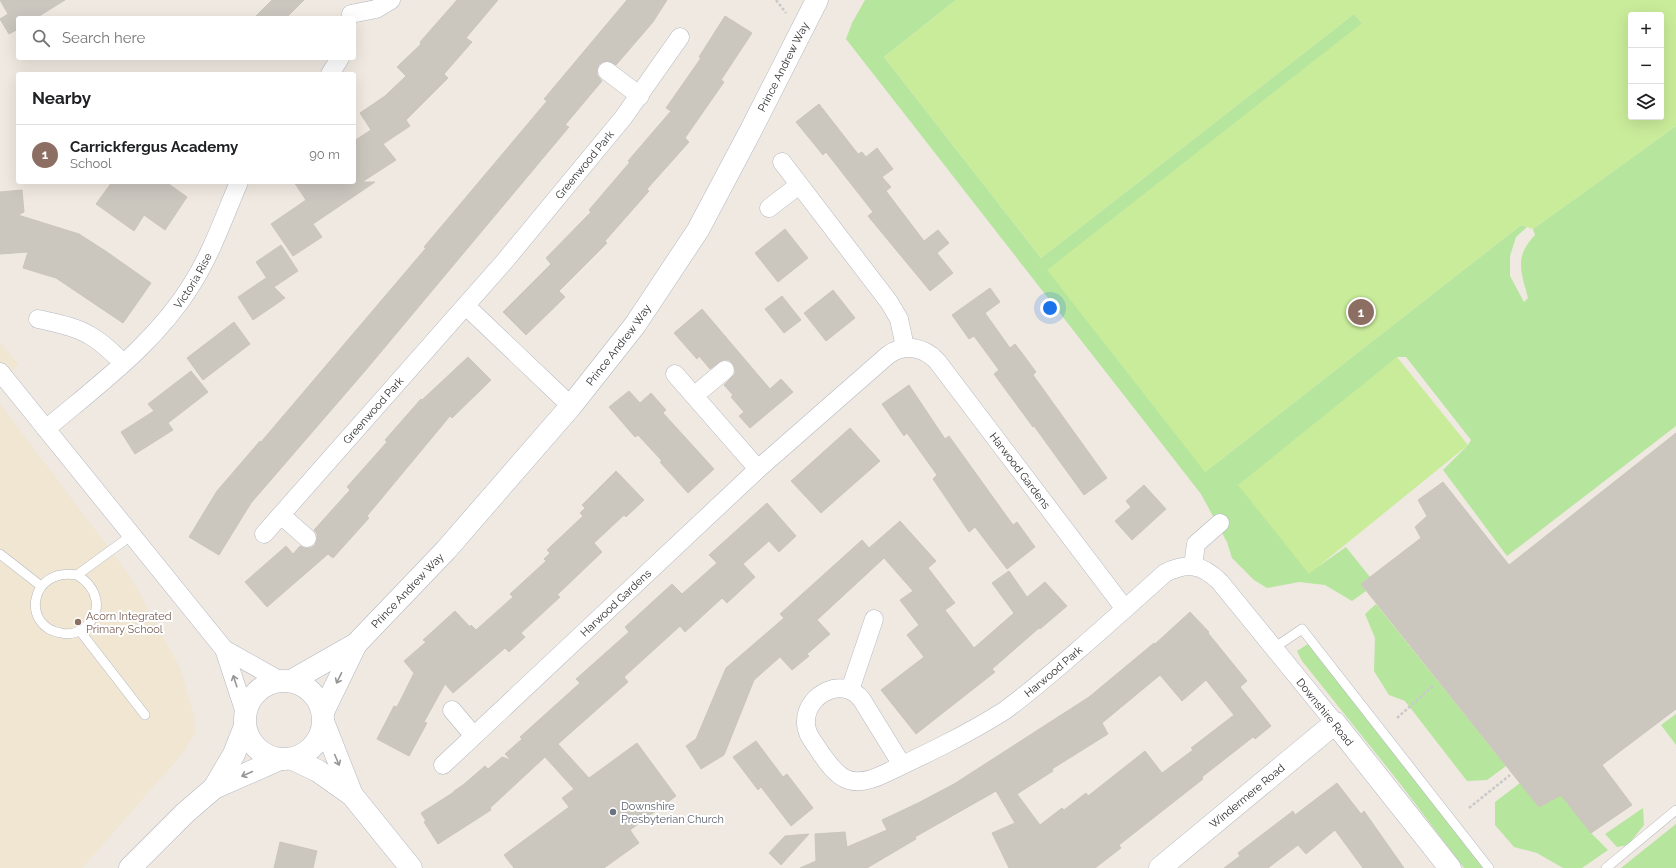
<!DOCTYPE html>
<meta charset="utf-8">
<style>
:root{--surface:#fff;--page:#f6f6f6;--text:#202124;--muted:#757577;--line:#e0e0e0;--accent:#0f766e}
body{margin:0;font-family:Raleway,sans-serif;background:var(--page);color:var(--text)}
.controls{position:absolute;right:12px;top:12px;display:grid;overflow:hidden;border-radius:4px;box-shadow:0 4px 16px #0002}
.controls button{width:36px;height:36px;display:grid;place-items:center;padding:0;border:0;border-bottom:1px solid var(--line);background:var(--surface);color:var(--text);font:20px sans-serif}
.you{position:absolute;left:1050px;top:308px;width:14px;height:14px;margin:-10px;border:3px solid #fff;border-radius:50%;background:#1a73e8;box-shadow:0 0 0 6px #1a73e833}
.badge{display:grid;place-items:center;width:26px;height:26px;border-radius:50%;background:var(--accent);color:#fff;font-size:13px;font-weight:700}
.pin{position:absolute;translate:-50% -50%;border:2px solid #fff;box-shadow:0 1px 4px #0006}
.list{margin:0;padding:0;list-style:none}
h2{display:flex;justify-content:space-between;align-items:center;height:52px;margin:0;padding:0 16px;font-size:17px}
h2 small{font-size:13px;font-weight:400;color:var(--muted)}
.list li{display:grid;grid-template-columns:26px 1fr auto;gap:12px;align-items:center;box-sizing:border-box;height:60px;padding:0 16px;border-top:1px solid var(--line)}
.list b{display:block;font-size:15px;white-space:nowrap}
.list p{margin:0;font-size:13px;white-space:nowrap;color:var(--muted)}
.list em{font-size:13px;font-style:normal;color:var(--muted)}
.icon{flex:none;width:22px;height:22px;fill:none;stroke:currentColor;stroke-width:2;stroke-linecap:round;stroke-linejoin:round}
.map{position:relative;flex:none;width:1676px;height:868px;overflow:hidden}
.search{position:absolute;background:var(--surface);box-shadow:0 4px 16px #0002;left:16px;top:16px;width:340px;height:44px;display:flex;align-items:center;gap:10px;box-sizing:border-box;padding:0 14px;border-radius:4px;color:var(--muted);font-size:15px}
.panel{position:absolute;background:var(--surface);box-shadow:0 4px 16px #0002;left:16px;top:72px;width:340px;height:112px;border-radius:4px}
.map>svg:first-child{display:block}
.education{fill:#f0e6d1}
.green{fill:#b6e59e}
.pitch{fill:#c9ec9a;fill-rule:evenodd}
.building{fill:#cbc7bf;stroke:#cbc5ba;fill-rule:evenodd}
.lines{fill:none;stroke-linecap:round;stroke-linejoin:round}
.service-casing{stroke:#b4b7c1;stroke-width:10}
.minor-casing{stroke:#b4b7c1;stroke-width:19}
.tertiary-casing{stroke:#b4b7c1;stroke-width:23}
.path{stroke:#c9c9c9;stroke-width:2.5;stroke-dasharray:3 2;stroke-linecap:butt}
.service{stroke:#fff;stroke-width:9}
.minor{stroke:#fff;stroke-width:18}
.tertiary{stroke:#fff;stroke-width:22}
.oneway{stroke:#969696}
.education-dot{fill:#8d6e63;stroke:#fff;stroke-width:1.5}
.worship-dot{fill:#6b7280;stroke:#fff;stroke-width:1.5}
.labels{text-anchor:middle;stroke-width:4;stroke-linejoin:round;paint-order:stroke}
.street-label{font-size:11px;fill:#2e2e2e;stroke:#fff}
.education-label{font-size:11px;fill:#785e54;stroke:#fff;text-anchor:start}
.worship-label{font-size:11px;fill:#5b616d;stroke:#fff;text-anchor:start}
</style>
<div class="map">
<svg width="1676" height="868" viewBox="0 0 1676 868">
<rect width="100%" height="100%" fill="#efe9e1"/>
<path class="education" d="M 0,342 L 18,364 L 0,386 Z
M 0,404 L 130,576 L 180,668 L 194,716 L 195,733 L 182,754 L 82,868 L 0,868 Z"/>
<path class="green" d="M 865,0 L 956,0 L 884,57 L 1041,258 L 1354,14 L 1362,23 L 1205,472 L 1521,225 L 1527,227 L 1516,237 L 1510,256 L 1510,276 L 1524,302 L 1528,298 C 1521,271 1514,257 1535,235 L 1533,229 L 1676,126 L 1676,426 L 1507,556 L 1443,470 L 1468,445 L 1471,440 L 1406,357 L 1397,357 L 1309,573 L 1346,547 L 1370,577 L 1361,584 L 1366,591 L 1352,601 L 1325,585 L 1299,582 L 1267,588 L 1254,580 L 1232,558 L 1227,542 L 1201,494 L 846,39 L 852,23 Z
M 1376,604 L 1506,766 L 1487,780 L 1467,781 L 1405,701 L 1389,695 L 1374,671 L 1375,638 L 1365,614 Z
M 1308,644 L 1315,650 L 1484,868 L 1464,868 L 1398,781 L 1302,661 L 1297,651 Z
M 1676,714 L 1676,745 L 1661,725 Z
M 1520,783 L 1539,807 L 1561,795 L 1591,833 L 1608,850 L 1582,868 L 1563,868 L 1537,853 L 1514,847 L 1495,825 L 1495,802 Z
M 1643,808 L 1644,825 L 1628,845 L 1617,847 L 1605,834 Z
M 1676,824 L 1676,868 L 1621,868 Z"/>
<path class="pitch" d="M 956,0 L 1676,0 L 1676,126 L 1533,229 L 1521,225 L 1205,472 L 1047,270 L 1362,23 L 1354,14 L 1041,258 L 884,57 ZM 1631,15 L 1661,15 L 1661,117 L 1631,117 Z
M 1397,357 L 1468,445 L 1309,574 L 1238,485 Z"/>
<path class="building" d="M 0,0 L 65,0 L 36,18 L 18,18 L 18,29 L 9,34 L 0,19 L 8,14 Z
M 272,0 L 304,0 L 286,18 L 254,18 Z
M 457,0 L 498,0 L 466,38 L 472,42 L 444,74 L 448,78 L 406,120 L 410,126 L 383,144 L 396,160 L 362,182 L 375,182 L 313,224 L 322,237 L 293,256 L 271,224 L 306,200 L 294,182 L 354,182 L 354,141 L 371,130 L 360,113 L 385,96 L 406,76 L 397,67 L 421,44 L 420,42 Z
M 627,0 L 667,0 L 653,22 L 616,65 L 608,61 L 603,62 L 599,64 L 597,69 L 597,75 L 602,81 L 565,125 L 569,127 L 365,371 L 251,503 L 219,555 L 189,537 L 217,491 L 260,441 L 261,442 L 426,248 L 424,247 L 547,101 L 544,99 Z
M 725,16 L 752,33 L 721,80 L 724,82 L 685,138 L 689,142 L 647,189 L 649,191 L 605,241 L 607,243 L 559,291 L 565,297 L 526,335 L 503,312 L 551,264 L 546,258 L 591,212 L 589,210 L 630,162 L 628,161 L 671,111 L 666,108 L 701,58 L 699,57 Z
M 819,104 L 858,154 L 862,152 L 866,157 L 877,148 L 893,169 L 882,177 L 891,187 L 886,191 L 924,241 L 938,230 L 949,243 L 937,253 L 953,273 L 930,291 L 868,216 L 873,212 L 826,152 L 823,155 L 796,122 Z
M 112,182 L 166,182 L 187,197 L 165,230 L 144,215 L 134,231 L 96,204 Z
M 22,190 L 24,212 L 18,215 L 79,234 L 107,252 L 151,283 L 123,323 L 56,278 L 23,268 L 28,252 L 0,254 L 0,192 Z
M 785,229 L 808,258 L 778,282 L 755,253 Z
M 281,245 L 298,271 L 274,287 L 285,298 L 253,320 L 238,297 L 266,278 L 270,283 L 256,262 Z
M 990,288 L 1000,302 L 985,313 L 1010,348 L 1015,344 L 1022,353 L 1036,372 L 1033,375 L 1107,478 L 1084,495 L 1034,426 L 1033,427 L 994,374 L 999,370 L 974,336 L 969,339 L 952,315 Z
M 833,290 L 855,318 L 826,341 L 804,313 Z
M 782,296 L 801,320 L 784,333 L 765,309 Z
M 702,309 L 770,389 L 781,379 L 793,392 L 750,428 L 739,416 L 744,412 L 731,397 L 733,395 L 724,385 L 735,374 L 735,369 L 733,364 L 729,360 L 723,360 L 710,369 L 699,356 L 697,359 L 674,333 Z
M 234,322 L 250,344 L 203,380 L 187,358 Z
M 468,357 L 491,380 L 452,418 L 450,416 L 367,516 L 369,518 L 333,558 L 328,554 L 267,607 L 245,582 L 286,546 L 293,554 L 300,546 L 305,548 L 311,548 L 315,545 L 317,540 L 317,534 L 314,530 L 350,490 L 347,487 L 387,442 L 385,440 L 421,399 L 422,400 Z
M 191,371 L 208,392 L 168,423 L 173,430 L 135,454 L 121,432 L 154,411 L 148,404 Z
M 909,385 L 945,439 L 949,436 L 1013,525 L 1017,522 L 1035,547 L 1007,569 L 975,527 L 969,532 L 933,479 L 937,475 L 907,433 L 904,436 L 882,404 Z
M 629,391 L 640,403 L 651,393 L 666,410 L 663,413 L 714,469 L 688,493 L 660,462 L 662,461 L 638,435 L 635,437 L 609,407 Z
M 850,428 L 880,461 L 821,513 L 791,481 Z
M 1676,433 L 1676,709 L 1602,765 L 1632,805 L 1591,833 L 1561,795 L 1539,807 L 1361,584 L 1421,538 L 1415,527 L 1427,516 L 1418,500 L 1443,482 L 1509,565 Z
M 616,471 L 644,500 L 626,517 L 624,515 L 594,543 L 602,552 L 557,595 L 560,597 L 521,633 L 525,637 L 509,652 L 505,648 L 453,693 L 445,684 L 424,722 L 427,723 L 409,756 L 377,739 L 394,706 L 397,707 L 414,673 L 404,661 L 426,642 L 423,640 L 455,611 L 470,627 L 471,625 L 476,630 L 513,597 L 510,594 L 546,561 L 544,559 L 550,553 L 547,550 L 583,516 L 580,513 L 585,508 L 582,505 Z
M 1144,485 L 1166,509 L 1132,540 L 1115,521 L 1131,507 L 1126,501 Z
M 767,503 L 796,536 L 779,552 L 769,541 L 743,564 L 755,577 L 727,603 L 722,598 L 685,632 L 680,626 L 624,677 L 628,682 L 558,744 L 589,778 L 637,743 L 676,796 L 630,830 L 639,843 L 604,868 L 514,868 L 504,855 L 569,807 L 562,798 L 574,789 L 545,757 L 490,808 L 491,810 L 438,844 L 424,822 L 426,821 L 421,813 L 454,792 L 454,791 L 463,785 L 485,766 L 488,769 L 502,757 L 511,760 L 505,754 L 522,739 L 520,737 L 580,683 L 576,679 L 629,632 L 625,627 L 672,584 L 682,594 L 717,563 L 709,555 Z
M 900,521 L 936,561 L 928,568 L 955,603 L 945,610 L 974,648 L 1014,613 L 992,583 L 1009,571 L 1027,597 L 1045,582 L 1067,606 L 1040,629 L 1039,628 L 992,669 L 995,672 L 916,734 L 881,690 L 924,657 L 907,635 L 919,625 L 900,600 L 913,591 L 884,558 L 817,620 L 830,634 L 807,654 L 809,656 L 792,670 L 780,657 L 754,680 L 724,755 L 701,769 L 686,746 L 696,739 L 726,668 L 784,618 L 780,614 L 862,540 L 869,548 Z
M 1190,612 L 1209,632 L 1208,633 L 1247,681 L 1240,687 L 1271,726 L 1255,739 L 1253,737 L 1202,777 L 1203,779 L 1119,845 L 1121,848 L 1095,868 L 1009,868 L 992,833 L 1015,823 L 996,791 L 915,837 L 916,839 L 867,868 L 800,868 L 816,861 L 815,834 L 845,832 L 847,847 L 887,830 L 882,820 L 918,803 L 954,784 L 1089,697 L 1154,643 L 1155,644 ZM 1160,675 L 1182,701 L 1206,680 L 1234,715 L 1191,748 L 1193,750 L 1162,773 L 1145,751 L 1088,796 L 1086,793 L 1064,810 L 1062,808 L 1040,825 L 1017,794 L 1053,771 L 1052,769 L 1108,734 L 1102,723 Z
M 756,741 L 783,777 L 787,774 L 813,808 L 791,826 L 761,787 L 758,790 L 733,757 Z
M 1337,783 L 1361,814 L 1364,811 L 1404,868 L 1363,868 L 1335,830 L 1306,854 L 1298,845 L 1268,868 L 1224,868 L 1240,856 L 1238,853 L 1293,811 L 1295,815 Z
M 809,834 L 781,865 L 769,853 L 785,836 Z
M 280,842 L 317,851 L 313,868 L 274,868 Z"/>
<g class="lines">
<g class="service-casing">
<path id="service" d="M 0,554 L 41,586
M 77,575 C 97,587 105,611 84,628 C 77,633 69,635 61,633 C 21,627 29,567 77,575 L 132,535
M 80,631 L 145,715
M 1274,648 L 1302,629 L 1489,868
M 1606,868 L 1676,810"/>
</g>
<g class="minor-casing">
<g id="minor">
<path d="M 351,14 L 376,9 L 391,0"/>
<path d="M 607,71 L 640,96"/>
<path d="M 330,74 L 340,58"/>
<path d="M 782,162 L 889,302 L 899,319 L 905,347"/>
<path d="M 769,208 L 799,185"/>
<path d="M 466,306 L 571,406"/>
<path d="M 38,319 C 55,323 74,326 89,335 C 102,342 113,353 123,363"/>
<path d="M 0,372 L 224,649 L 245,713"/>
<path d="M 675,374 L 758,469"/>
<path d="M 694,396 L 725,370"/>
<path id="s1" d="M 46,429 C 98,385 156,343 192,284 C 212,252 224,217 239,182"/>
<path d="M 281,515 L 307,538"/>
<path id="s2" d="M 264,534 L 504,262 L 623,118 L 680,37"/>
<path d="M 1193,566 L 1196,544 L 1220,523"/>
<path d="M 224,649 L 279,680"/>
<path d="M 850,690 L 874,619"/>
<path d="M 452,710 L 474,736"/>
<path id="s3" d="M 443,765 L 758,469 L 888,355 C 905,343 924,347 937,361 L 1125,609"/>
<path id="s4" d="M 902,765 L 862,700 C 844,675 806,694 806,721 C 805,732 812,740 818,749 C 838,779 850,791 886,773 C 926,754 966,735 1004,711 C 1029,693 1053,672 1076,652 C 1106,626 1135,600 1165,573 C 1187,562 1202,564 1220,582 L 1335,723"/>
</g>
</g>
<g class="tertiary-casing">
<g id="tertiary">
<circle cx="284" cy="720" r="39"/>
<path id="s5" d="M 291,681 L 356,644 L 446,550 L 571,406 L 635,325 L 698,230 L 751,130 L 817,0"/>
<path d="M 323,712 L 356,644"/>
<path d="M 324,724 L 352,795 L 411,868"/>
<path d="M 293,759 L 318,771 L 352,795"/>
<path d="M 214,788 L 234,754 L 245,726"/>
<path d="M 130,868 L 185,813 L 214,788 L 280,759"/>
<path id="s6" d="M 1160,868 L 1335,723 L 1450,868"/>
</g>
</g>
<path class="path" d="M 776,0 L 786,13
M 1397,718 L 1434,685
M 1469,808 L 1510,775"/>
<use href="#service" class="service"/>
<use href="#minor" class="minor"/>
<use href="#tertiary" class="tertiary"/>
</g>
<defs><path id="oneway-shaft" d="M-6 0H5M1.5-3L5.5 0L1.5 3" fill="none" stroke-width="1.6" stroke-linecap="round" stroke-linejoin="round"/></defs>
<g class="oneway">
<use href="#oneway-shaft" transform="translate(339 678) rotate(116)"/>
<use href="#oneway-shaft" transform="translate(235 681) rotate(-108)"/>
<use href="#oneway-shaft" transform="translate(337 760) rotate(67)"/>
<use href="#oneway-shaft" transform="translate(247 774) rotate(156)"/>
</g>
<circle class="education-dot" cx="78" cy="622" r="4"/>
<circle class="worship-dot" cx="613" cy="812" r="4"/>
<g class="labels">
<g class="street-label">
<text dy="4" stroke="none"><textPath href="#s5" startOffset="797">Prince Andrew Way</textPath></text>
<text dy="4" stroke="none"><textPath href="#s2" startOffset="489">Greenwood Park</textPath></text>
<text dy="4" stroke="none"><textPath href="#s1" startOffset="210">Victoria Rise</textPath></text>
<text dy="4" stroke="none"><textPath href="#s5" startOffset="473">Prince Andrew Way</textPath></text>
<text dy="4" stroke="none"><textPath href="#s2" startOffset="165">Greenwood Park</textPath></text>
<text dy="4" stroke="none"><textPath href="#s3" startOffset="797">Harwood Gardens</textPath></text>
<text dy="4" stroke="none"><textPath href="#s5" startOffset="149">Prince Andrew Way</textPath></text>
<text dy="4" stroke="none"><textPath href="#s3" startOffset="237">Harwood Gardens</textPath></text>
<text dy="4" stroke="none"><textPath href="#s4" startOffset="465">Harwood Park</textPath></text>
<text transform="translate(1325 712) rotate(51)" y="4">Downshire Road</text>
<text dy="4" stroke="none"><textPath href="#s6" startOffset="113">Windermere Road</textPath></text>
</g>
<g class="education-label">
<text x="86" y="620">Acorn Integrated<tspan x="86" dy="13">Primary School</tspan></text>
</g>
<g class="worship-label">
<text x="621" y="810">Downshire<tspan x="621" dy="13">Presbyterian Church</tspan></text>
</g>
</g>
</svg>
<div class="controls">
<button>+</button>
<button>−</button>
<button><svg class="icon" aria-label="layers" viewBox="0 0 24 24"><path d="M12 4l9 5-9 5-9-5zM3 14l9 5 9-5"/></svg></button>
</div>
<div class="you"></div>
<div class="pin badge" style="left:1361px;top:312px;background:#8d6e63">1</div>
<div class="search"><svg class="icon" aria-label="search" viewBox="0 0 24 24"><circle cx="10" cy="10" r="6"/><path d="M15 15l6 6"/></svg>Search here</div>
<section class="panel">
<h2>Nearby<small></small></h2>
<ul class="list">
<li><span class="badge" style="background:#8d6e63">1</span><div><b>Carrickfergus Academy</b><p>School</p></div><em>90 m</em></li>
</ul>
</section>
</div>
